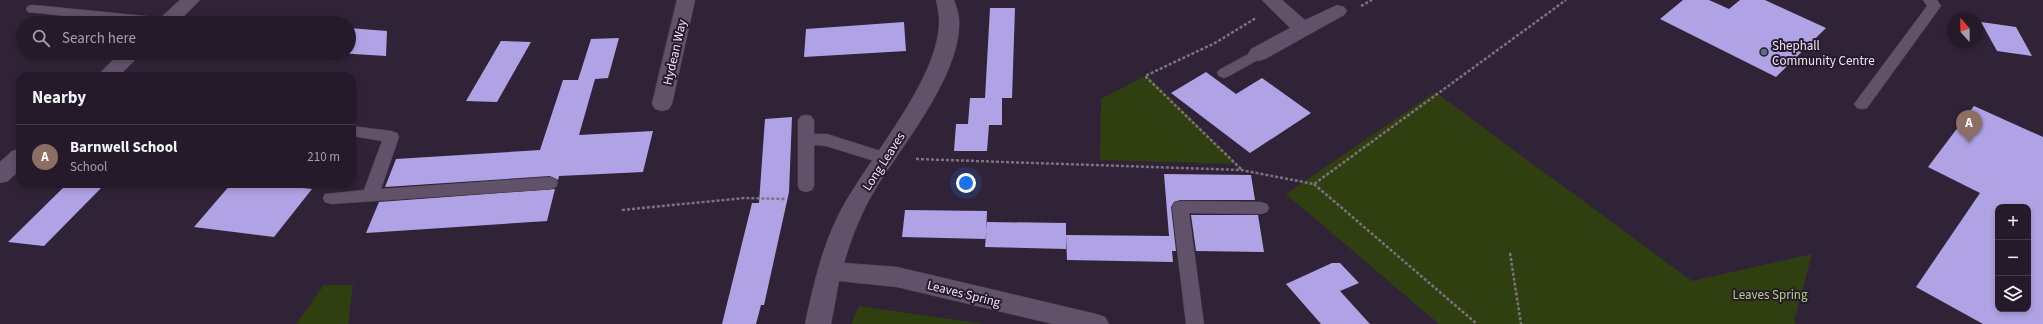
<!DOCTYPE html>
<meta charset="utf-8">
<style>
:root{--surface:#251a29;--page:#2d2331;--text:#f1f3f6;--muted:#a3a1a8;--line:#423846;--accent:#59cebe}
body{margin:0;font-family:"Source Sans 3",sans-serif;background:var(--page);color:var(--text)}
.controls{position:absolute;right:12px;bottom:12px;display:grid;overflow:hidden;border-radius:8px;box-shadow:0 2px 6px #0003}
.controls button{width:36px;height:36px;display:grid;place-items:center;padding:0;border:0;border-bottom:1px solid var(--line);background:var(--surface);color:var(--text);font:20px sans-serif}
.compass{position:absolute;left:1947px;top:12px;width:36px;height:36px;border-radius:50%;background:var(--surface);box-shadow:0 2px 6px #0003;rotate:339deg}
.you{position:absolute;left:966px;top:183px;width:14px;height:14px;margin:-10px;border:3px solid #fff;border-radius:50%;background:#1a73e8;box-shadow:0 0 0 6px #1a73e833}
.badge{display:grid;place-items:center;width:26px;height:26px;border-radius:50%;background:var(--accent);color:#fff;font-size:13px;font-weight:700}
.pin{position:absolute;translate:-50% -33px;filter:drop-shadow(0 1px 2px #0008)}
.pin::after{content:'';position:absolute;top:21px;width:14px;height:12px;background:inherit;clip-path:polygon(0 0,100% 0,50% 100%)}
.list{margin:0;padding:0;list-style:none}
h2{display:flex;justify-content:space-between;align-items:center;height:52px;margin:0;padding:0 16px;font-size:17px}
h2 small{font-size:13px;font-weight:400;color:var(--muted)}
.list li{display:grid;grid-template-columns:26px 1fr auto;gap:12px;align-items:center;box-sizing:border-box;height:64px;padding:0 16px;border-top:1px solid var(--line)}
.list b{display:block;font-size:15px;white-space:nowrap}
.list p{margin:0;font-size:13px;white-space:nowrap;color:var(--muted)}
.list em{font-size:13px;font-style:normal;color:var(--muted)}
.icon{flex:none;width:22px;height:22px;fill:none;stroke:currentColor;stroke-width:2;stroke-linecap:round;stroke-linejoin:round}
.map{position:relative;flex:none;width:2043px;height:324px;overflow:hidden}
.search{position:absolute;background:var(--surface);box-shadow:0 2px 6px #0003;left:16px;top:16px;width:340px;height:44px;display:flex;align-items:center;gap:10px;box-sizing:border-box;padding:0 14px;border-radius:22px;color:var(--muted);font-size:15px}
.panel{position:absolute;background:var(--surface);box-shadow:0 2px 6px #0003;left:16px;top:72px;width:340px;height:116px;border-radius:12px}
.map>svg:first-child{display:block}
.green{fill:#303f0f}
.building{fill:#b0a3e5;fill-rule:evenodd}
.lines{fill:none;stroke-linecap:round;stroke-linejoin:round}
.service-casing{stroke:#4b4051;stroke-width:1}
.minor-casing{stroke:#4b4051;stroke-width:1}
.tertiary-casing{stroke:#4b4051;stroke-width:1}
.path{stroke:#7d7182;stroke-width:2.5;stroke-dasharray:3 2;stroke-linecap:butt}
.service{fill:#615269;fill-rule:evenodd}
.minor{fill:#615269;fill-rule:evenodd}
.tertiary{fill:#615269;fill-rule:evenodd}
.service-dot{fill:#5c6f8a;stroke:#271a2d;stroke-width:1.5}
.labels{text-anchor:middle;stroke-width:4;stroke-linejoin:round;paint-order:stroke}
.poi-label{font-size:13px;fill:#eee5f3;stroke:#271a2d;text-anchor:start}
.street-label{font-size:13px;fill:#eee5f3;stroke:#271a2d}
.park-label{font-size:13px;fill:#b1d377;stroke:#271a2d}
</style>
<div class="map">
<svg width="2043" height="324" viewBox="0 0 2043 324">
<rect width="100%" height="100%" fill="#312337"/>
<path class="green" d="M 1147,75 L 1237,164 L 1100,160 L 1101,99 Z
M 1435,92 L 1692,281 L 1812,254 L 1794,321 L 1797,324 L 1439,324 L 1286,194 Z
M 324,285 L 353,285 L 348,324 L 296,324 Z
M 859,306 L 984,324 L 851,324 Z"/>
<path class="building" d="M 1683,0 L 1709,0 L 1729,9 L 1740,0 L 1765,0 L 1826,28 L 1776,77 L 1660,19 Z
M 990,8 L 1015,8 L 1012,98 L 1002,98 L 1002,125 L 989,125 L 987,151 L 954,151 L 956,124 L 968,124 L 970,98 L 985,98 Z
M 243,19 L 291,23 L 243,23 Z
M 904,22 L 906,51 L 804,57 L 806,29 Z
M 1981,22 L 2016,27 L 2032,56 L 1997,51 Z
M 349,28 L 387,31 L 386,56 L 338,53 L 349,53 Z
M 619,38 L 608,78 L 595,79 L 579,135 L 653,131 L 643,172 L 559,176 L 558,180 L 550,176 L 385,187 L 396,159 L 540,150 L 563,80 L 578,80 L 591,39 Z
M 501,41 L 531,42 L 497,102 L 466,101 Z
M 1206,72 L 1236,94 L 1262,78 L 1311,113 L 1250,153 L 1171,93 Z
M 1974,106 L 2043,137 L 2043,324 L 1983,324 L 1916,287 L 1980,193 L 1928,167 ZM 1998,207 L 2028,207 L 2028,309 L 1998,309 Z
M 792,117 L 789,192 L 764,305 L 761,305 L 756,324 L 722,324 L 752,203 L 759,203 L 765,119 Z
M 1164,174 L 1251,175 L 1255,200 L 1180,200 L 1174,202 L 1171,207 L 1176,251 L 1172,251 L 1173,262 L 1067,260 L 1066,235 L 1169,236 Z
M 67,184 L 105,184 L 44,246 L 8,242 Z
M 231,184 L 267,184 L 312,189 L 274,237 L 194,227 Z
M 555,189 L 547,221 L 366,233 L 379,202 Z
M 905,210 L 987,211 L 986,239 L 902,237 Z
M 1191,215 L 1258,215 L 1264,252 L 1196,251 Z
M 987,222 L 1066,223 L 1066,249 L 985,247 Z
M 1332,263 L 1340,263 L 1359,283 L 1340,291 L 1370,324 L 1321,324 L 1286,284 Z"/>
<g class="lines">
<g class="service-casing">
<path id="service" d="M 1923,0 L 1937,0 L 1941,6 L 1867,108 L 1862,109 L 1857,108 L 1854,104 L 1857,100 L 1927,6 Z
M 33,5 L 165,18 L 170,19 L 172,22 L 130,23 L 28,12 L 26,9 L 28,6 Z
M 1258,49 L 1263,51 L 1265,54 L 1263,57 L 1229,76 L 1224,78 L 1219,76 L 1217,73 L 1219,70 Z
M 806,115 L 811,116 L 814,120 L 814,134 L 827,134 L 890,154 L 892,158 L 890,162 L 884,164 L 826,146 L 814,145 L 814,186 L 812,190 L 806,192 L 800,190 L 798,186 L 798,120 L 801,116 Z
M 352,126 L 391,131 L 397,133 L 399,137 L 381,189 L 550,177 L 556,179 L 558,183 L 556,187 L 550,189 L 331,204 L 325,202 L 323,198 L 325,194 L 364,190 L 382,141 L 352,136 Z
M 1180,201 L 1261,202 L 1267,204 L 1269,208 L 1267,212 L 1261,214 L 1189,213 L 1204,324 L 1186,324 L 1172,207 L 1174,203 Z"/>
</g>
<g class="minor-casing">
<path id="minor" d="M 677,0 L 695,0 L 672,104 L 669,109 L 662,111 L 655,109 L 652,104 Z
M 936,0 L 954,0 C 956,6 958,12 959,18 C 963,72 904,143 876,188 C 862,211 852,236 844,263 L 897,267 L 1096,314 L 1105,317 L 1109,324 L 1053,324 L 897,287 L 839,281 L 831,324 L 805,324 C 813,287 821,250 838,216 C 865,161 942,78 939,18 C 939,12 937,6 936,0 Z
M 1262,0 L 1282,0 L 1305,20 L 1337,5 L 1344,7 L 1347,11 L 1344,15 L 1265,59 L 1258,61 L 1251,59 L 1248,54 L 1251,49 L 1290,28 Z"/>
</g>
<g class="tertiary-casing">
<path id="tertiary" d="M 180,0 L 200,0 L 177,23 L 155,23 Z
M 120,53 L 142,53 L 119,76 L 97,76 Z
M 20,149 L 20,170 L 8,181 L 0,183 L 0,162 L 12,151 Z"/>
</g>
<path class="path" d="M 1361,6 L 1372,0
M 916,159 L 1241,170 L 1314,184 L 1566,0
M 1241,169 L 1145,76 L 1215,43 L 1256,18
M 1314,184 L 1477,324
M 622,210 L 744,198 L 786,199
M 1510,253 L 1521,324"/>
<use href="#service" class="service"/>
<use href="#minor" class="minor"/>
<use href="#tertiary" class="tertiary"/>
</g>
<circle class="service-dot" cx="1764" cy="52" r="4"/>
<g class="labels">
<g class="poi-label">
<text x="1772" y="50">Shephall<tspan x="1772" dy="15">Community Centre</tspan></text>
</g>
<g class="street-label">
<text transform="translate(674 52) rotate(-77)" y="5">Hydean Way</text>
<text transform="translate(883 161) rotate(-57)" y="5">Long Leaves</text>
<text transform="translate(964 293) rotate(14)" y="5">Leaves Spring</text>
</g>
<g class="park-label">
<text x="1770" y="299">Leaves Spring</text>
</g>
</g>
</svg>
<div class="controls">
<button>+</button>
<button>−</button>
<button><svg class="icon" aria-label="layers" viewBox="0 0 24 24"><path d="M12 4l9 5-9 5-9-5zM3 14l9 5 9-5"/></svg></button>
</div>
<svg class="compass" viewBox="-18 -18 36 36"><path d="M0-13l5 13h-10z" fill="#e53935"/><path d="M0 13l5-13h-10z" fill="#a3a1a8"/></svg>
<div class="you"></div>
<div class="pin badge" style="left:1969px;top:143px;background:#8d6e63">A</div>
<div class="search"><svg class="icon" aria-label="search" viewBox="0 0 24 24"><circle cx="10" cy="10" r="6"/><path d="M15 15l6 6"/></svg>Search here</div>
<section class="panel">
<h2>Nearby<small></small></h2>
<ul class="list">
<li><span class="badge" style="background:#8d6e63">A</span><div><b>Barnwell School</b><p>School</p></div><em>210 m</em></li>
</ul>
</section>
</div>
